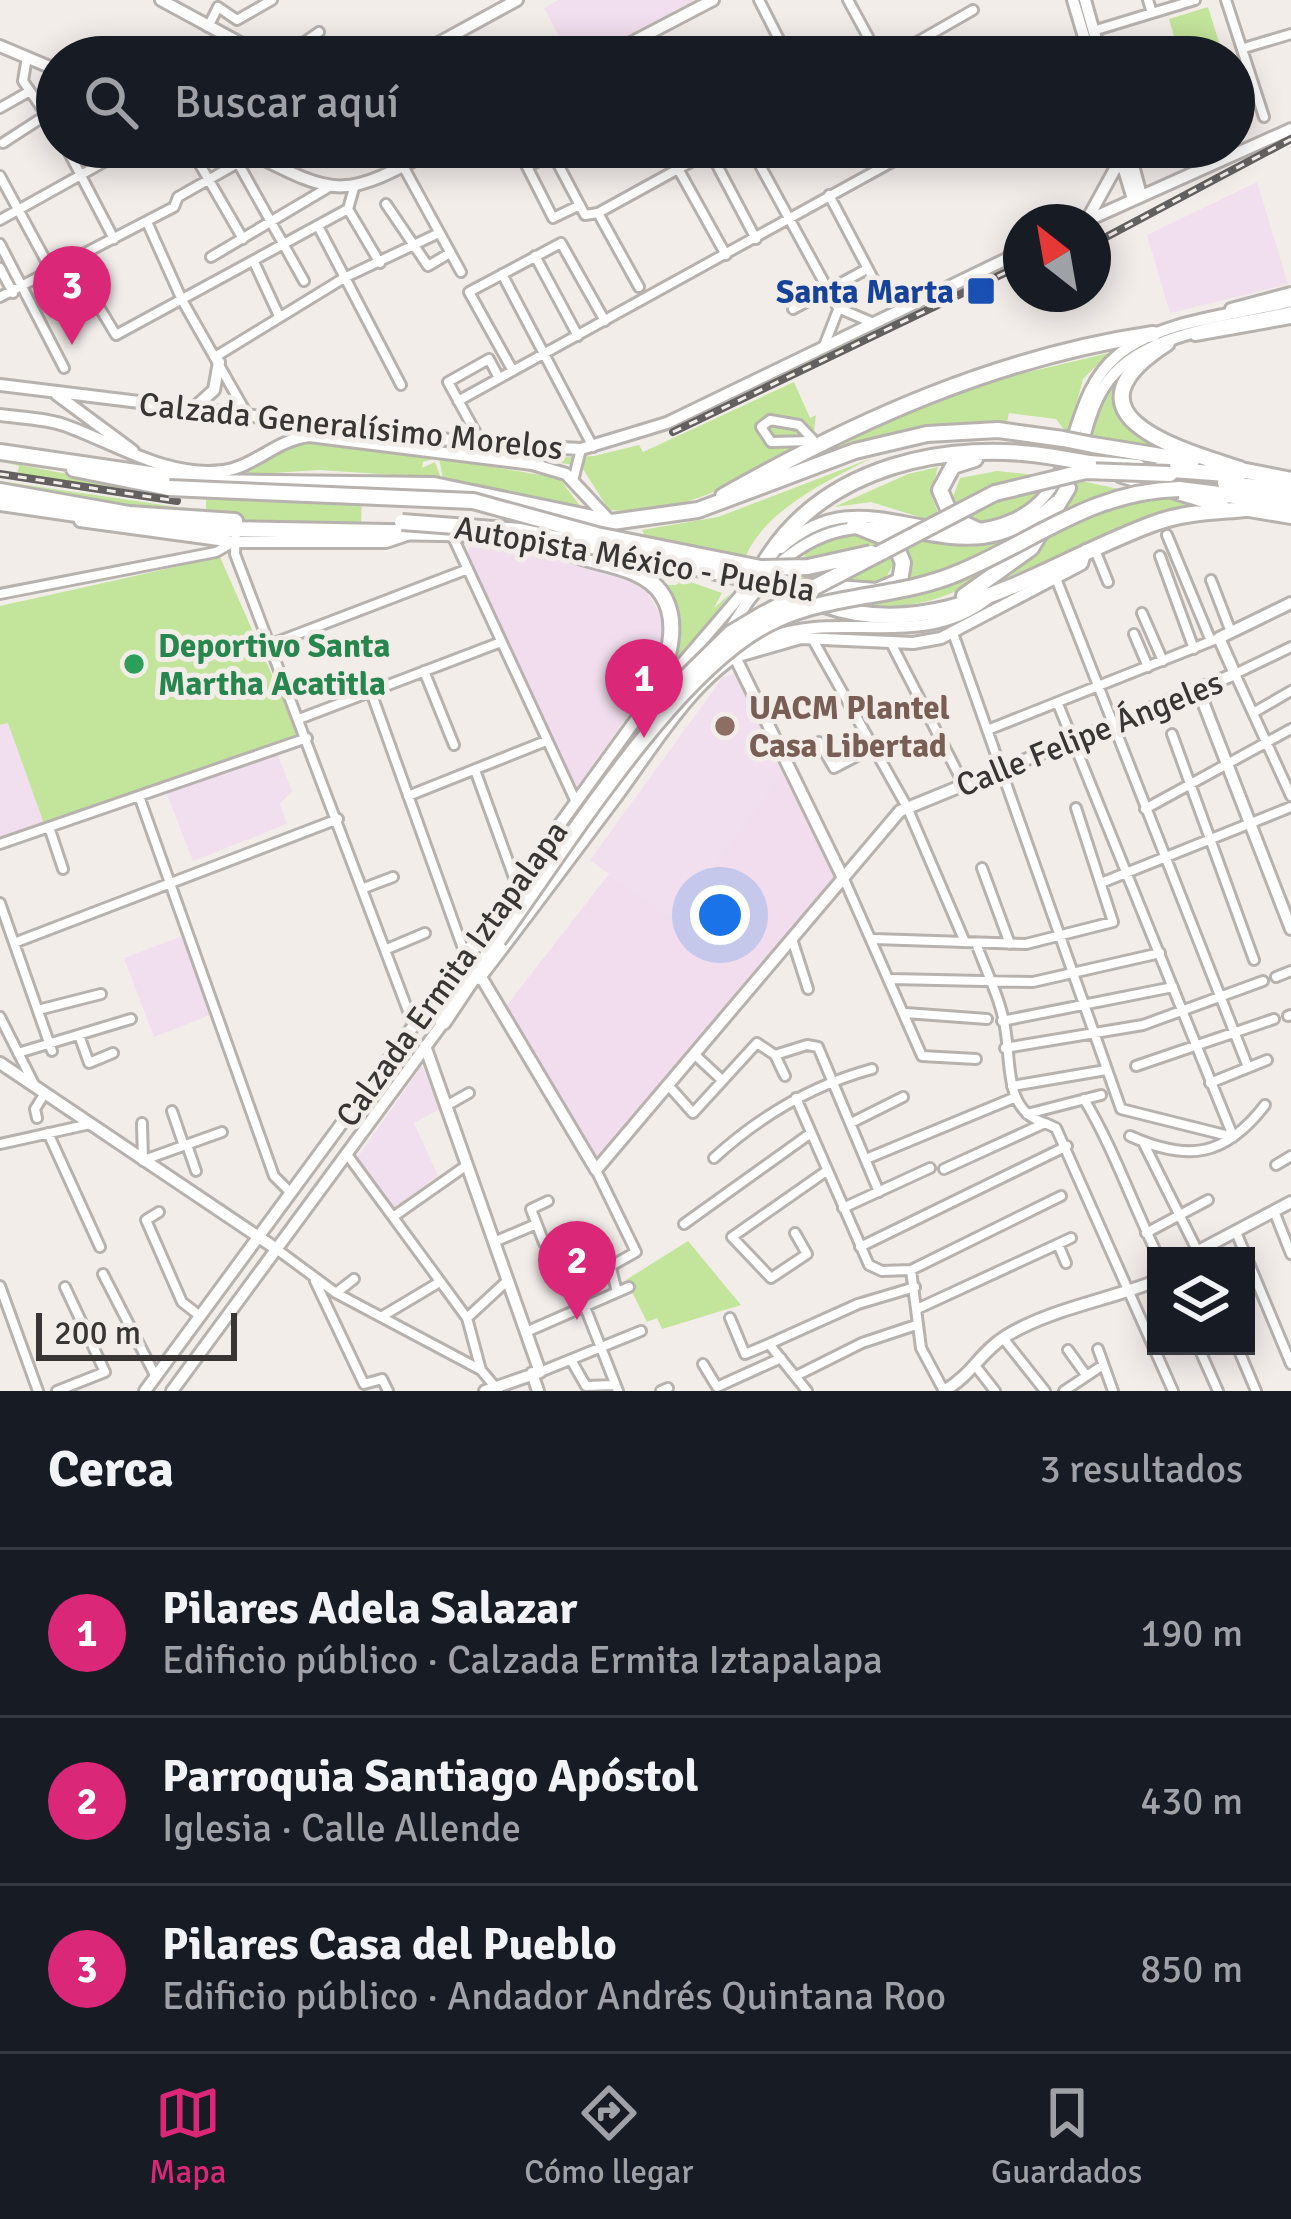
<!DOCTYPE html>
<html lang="es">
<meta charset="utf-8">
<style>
:root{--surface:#171b24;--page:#242831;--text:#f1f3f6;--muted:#9ea1a6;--line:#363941;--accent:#db2777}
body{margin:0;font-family:Signika,sans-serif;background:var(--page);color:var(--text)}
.controls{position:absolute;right:36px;bottom:36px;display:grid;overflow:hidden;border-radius:0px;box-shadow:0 6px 30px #0003}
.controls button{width:108px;height:108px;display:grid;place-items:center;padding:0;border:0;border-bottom:3px solid var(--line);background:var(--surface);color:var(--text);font:60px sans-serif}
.compass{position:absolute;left:1003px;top:204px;width:108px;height:108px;border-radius:50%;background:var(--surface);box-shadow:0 6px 30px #0003;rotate:329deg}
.scale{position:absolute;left:36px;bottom:30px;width:201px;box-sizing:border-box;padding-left:12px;border:6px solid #383534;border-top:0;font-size:33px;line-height:42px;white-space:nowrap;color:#383534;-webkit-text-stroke:9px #f3edea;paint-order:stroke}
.you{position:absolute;left:720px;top:915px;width:42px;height:42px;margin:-30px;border:9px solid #fff;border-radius:50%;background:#1a73e8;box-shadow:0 0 0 18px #1a73e833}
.badge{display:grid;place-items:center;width:78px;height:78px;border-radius:50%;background:var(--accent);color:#fff;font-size:39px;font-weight:700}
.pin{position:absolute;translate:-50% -99px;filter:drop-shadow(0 3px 6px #0008)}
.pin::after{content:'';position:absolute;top:63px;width:42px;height:36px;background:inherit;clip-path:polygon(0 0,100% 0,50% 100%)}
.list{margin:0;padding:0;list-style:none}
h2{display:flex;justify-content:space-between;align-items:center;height:156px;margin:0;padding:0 48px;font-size:51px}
h2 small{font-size:39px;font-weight:400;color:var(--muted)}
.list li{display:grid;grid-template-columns:78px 1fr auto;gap:36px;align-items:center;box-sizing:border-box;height:168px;padding:0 48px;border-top:3px solid var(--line)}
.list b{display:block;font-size:45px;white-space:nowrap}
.list p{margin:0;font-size:39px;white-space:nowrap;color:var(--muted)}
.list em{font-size:39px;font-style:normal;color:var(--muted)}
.icon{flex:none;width:66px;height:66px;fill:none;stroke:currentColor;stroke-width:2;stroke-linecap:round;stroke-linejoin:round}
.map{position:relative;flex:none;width:1291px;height:1391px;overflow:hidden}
.search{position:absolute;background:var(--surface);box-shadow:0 6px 30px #0003;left:36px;right:36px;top:36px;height:132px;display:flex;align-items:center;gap:30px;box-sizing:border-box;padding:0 42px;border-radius:66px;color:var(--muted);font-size:45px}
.sheet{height:660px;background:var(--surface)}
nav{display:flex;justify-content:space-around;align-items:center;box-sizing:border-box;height:168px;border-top:3px solid var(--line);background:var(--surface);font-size:33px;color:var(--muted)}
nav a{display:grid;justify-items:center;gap:6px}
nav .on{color:var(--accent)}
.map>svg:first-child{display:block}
.industrial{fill:#f1dded}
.education{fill:#f1deee}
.green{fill:#c3e49b}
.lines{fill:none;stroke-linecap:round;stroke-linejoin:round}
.street-casing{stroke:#b8b2af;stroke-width:14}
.secondary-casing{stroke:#b8b2af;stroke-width:16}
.primary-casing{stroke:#b8b2af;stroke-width:16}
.highway-casing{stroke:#b8b2af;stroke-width:20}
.street{stroke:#fff;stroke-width:8}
.secondary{stroke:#fff;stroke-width:10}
.primary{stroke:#fff;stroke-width:10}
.highway{stroke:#fff;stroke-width:14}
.rail-casing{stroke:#64605f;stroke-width:8}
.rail{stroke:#f3edea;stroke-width:3;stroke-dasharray:9;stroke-linecap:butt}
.primary-bridge-casing{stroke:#b8b2af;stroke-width:16;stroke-linecap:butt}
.highway-bridge-casing{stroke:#b8b2af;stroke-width:20;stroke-linecap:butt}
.primary-bridge{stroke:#fff;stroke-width:10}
.highway-bridge{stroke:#fff;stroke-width:14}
.transit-dot{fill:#1a4fb4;stroke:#f3edea;stroke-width:4.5}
.leisure-dot{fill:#2e9e5b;stroke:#f3edea;stroke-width:4.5}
.education-dot{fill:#8d6e63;stroke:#f3edea;stroke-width:4.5}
.labels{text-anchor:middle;stroke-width:10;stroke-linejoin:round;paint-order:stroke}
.transit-label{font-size:33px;font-weight:bold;fill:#164399;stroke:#f3edea;text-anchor:end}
.street-label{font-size:33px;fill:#383534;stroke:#f3edea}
.leisure-label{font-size:33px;font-weight:bold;fill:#27864d;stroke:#f3edea;text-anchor:start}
.education-label{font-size:33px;font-weight:bold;fill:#785e54;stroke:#f3edea;text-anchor:start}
</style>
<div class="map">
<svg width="1291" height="1391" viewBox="0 0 1291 1391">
<rect width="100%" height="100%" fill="#f3edea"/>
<path class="industrial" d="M 469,547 L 536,554 L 625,577 L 643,586 L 660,614 L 665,646 L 654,679 L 576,788 L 468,557 Z
M 782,772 L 835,876 L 595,1162 L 504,1009 L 609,874 L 674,920 Z"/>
<path class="education" d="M 559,0 L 696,0 L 590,57 L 570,57 L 544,8 Z
M 1257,182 L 1288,284 L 1170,313 L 1147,235 Z
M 738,673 L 782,772 L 674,921 L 590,860 L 723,677 Z
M 8,723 L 44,824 L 0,839 L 0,726 Z
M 276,751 L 292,791 L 280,804 L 287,824 L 193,861 L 165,789 Z
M 188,934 L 218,1012 L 154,1037 L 124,958 Z
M 422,1066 L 440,1109 L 414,1123 L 438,1176 L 394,1208 L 355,1161 Z"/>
<path class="green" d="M 1208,7 L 1223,55 L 1180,57 L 1169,19 Z
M 1109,353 L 1083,379 L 1068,435 L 1056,419 L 1009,413 L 1006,426 C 914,422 842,451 759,486 L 878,421 L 969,386 Z
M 1127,369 C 1101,426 1138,441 1186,454 L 1090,438 L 1104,398 Z
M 794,382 L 810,418 L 816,415 L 813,441 C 749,476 685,517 609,510 L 581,466 L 533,459 L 594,456 L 639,445 L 643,452 Z
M 313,443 L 436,458 L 423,462 L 422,468 L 435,462 L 441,478 L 319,470 L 225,476 L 282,448 Z
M 439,458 L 559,478 L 584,511 L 443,479 Z
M 872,458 C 829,480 761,511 744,561 L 717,550 L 645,536 L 642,530 L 718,517 Z
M 0,461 L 180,496 L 257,499 L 362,490 L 361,528 L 205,526 L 151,511 L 0,487 L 0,481 L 177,507 L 206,509 L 206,500 L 17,475 L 19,466 Z
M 938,467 L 931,494 L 942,524 L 871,502 L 834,507 L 908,474 Z
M 997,471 L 1046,476 L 1047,489 L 1025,507 L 978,524 L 950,505 L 960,478 Z
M 1077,480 L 1188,504 L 1000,580 L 1047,536 Z
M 1041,522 C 1031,544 1015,553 996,567 C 950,600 911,612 855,603 L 904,580 L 888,532 C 944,546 991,559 1041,522 Z
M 852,532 L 882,537 L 897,559 L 885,579 L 889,584 L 836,588 L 797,578 C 801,545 823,540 852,532 Z
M 220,557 L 299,736 L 44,824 L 8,723 L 0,725 L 0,606 Z
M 682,579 L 722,593 L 714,608 L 731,593 L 669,674 L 676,643 L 658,585 L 676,585 Z
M 688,1241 L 741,1305 L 662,1329 L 657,1318 L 647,1322 L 626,1280 Z"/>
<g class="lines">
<g class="street-casing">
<path id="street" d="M 759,0 L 788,57
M 848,0 L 879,57
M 1148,0 L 1152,13
M 1226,0 L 1264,117
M 208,27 L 218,7 L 237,20 L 272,0
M 1093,31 L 1195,0
M 1244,48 L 1291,34
M 654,50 L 657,57
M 27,57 L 23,81 L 57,130
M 283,57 L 319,32
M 891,57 L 973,10
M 0,108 L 30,91
M 3,143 L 57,108
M 66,147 L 114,239
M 517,147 L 553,218 L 580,205
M 549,147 L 585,215 L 598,213
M 666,147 L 726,255
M 750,147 L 838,308 L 871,322
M 708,148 L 756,239
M 403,166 L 461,272
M 527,167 L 552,154
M 0,176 L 52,272
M 829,195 L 877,286
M 386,204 L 428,266 L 450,253
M 348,209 L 380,263
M 598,213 L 718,147
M 598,213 L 639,287
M 0,220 L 131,147
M 147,222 L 182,300 L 248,416
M 318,226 L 401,385
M 243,239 L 199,163 L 217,152 L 238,163 L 304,281
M 0,244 L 64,368
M 535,256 L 578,336
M 211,257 L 329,187
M 72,262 L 116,335 L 348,209 L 354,188
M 254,262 L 279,316
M 0,268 L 13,293
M 502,274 L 593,447
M 0,297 L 174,207 L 178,197 L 238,163 L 243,149
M 793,309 L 867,269
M 824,346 L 838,310
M 215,357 L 344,278 L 439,233
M 513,371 L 469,292 L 561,243 L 605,321
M 458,401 L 919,147
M 813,441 L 771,442 L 761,427 L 770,420 L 799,425 L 818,445
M 482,444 L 448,382 L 489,359 L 499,378
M 574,477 L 581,449
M 236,530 L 235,554 L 413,1024
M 452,535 L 576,802
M 1167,535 L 1211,641
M 1095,550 L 1108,582
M 1160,556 L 1194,649
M 1211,580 L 1231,632
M 1057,581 L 1248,1067
M 0,594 L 216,552 L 232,543
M 1142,613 L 1163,661
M 953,633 L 1121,1109 L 1233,1137
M 1134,634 L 1148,667
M 813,640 L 907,807 L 965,942
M 891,643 L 964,785
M 269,645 L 468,569
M 1291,647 L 1235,674 L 1291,796
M 424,671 L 454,745
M 371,692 L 465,954
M 1058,704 L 1233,1136
M 1253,713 L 1291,691
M 299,719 L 501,642
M 990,729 L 1219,638
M 1172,734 L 1254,960
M 819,742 L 834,768 L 876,746
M 475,770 L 516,883
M 139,796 L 274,1176 L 290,1192
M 408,796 L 546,741
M 1145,809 L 1291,729
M 49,827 L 63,869
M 0,844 L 307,738
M 982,868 L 1010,944
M 844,879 L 922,1056 L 976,1059
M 1101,883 L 1291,807
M 364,888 L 393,877
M 0,903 L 52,1051
M 792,939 L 808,989
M 874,939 L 1026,944 L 1113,922 L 1076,808
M 14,943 L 338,819
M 976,943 C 986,971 1003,1004 1006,1034 C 1011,1066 1005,1112 1045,1123
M 387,949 L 425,933
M 1276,977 L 1291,971
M 891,979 L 1033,982 L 1160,953
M 38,1010 L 101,994
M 906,1013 L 987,1019
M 1288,1016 L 1291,1015
M 0,1017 L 35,1086
M 1002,1021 L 1173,987
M 79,1035 L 89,1063 L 113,1053
M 1005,1048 L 1143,1025 L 1263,981
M 18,1053 L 131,1019
M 694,1054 L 722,1080
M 775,1055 L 807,1045 L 818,1047 L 879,1192
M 1136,1066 L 1274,1019
M 1210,1083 L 1267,1060
M 668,1085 L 693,1113 L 757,1043 L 775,1055 L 785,1076
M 1012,1086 L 1106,1070
M 796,1098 L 869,1265 L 882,1271 L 911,1270 L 921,1348 L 944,1391
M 1084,1099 C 1114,1149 1132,1203 1158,1256
M 446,1106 L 469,1093
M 172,1111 L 184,1146
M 1027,1114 L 1101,1095
M 37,1118 L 35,1109 L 45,1093
M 142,1123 L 143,1161
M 851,1123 L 903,1097
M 48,1133 L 100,1247
M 1130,1136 C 1188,1162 1225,1157 1265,1105
M 1143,1142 L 1198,1252
M 0,1144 L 90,1124
M 187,1145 L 196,1171
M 346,1153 L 467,1318 L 481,1370
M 714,1158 C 760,1116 813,1085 872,1069
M 866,1159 L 1016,1097
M 144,1160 L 222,1132
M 1276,1165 L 1291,1156
M 944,1169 L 1045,1123 L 1056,1128 L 1173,1391
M 843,1208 L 930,1168
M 1274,1211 L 1291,1254
M 159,1212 L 146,1220 L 182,1302 L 200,1316
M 393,1217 L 467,1165
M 684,1224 L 811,1133
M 1236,1232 L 1291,1364
M 795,1233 L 807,1254 L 771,1278 L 732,1237 L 825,1172
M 1146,1233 L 1208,1200
M 494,1242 L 534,1225
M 544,1243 L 531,1209 L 548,1201
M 1058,1244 L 1066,1263
M 860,1247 L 1067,1146
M 275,1248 L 336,1293 L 481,1370 L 498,1390
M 611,1268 L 617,1292
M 911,1270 L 1061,1196
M 103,1274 L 156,1377
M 593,1276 L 636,1252 L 596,1170
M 315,1281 L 364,1384 L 382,1379 L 388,1391
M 0,1286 L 38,1391
M 336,1293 L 354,1279
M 585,1307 L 618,1391
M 917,1309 L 1071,1238
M 381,1317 L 438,1283
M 467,1318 L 507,1281
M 730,1318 L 745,1354 L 769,1344 L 807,1391
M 526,1332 L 629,1287
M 1003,1338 L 1045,1391
M 769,1344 L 858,1304 L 915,1287
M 1198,1346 L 1218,1391
M 1237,1346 L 1256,1391
M 1098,1349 L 1113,1391
M 1068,1350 L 1086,1375
M 571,1360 L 586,1386 L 613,1385
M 703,1364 L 717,1387 L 781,1358
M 977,1368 L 995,1391
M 540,1372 L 641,1331
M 796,1376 L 862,1343 L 916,1325
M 57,1391 L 105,1372 L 65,1287
M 661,1391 L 668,1388
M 1064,1391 L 1103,1365"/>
</g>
<g class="secondary-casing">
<path id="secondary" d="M 161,0 L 266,57
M 1073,0 L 1090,57
M 1085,0 L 1101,57
M 0,46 L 57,70
M 413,57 L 517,0
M 604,57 L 713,0
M 239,147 C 340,198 339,201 439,147
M 1117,147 L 1133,199
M 1128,147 L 1141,195
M 1088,218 L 1121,158
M 1084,222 L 1291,129
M 1231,309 L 1291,293
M 1195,335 L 1291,318
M 0,385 L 482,444 L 581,449 L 667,423 L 1021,252
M 56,394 L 133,451
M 193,409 L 214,390 L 219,362
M 0,415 C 21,418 44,418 64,425 C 115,443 166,478 223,471 C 254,467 276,440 309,436 L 532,464 L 566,474 L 609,520
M 80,521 L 234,542 L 386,542 L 407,535
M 735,657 L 801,638 L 913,643 L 941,638 L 1082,564 L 1086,550
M 736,659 L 843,878
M 1198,689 L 1291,929
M 481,977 L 596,1170 L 900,811 L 1235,674 L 1219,638 L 1291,603
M 425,1046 L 540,1372 L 485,1391
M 0,1063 L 275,1248
M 1189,1256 L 1291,1202
M 532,1373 L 538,1391
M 944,1391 C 974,1373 979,1353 1006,1336 C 1050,1309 1108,1300 1156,1281"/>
</g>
<g class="primary-casing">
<path id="primary" d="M 1076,466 C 1084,440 1089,410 1104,387 C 1139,331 1233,326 1291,312
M 781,548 C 862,475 930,558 1014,519 C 1084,487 1063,400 1118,355 C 1162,319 1237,315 1291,301
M 780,563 C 883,473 955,594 1055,502
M 727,634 L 748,601
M 481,933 L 645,707 L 741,595
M 479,979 C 526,918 571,857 617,796 C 659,739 698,668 766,639 C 838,609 920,651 987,599
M 145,1391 L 470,949
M 172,1391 L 448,1016"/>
</g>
<g class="highway-casing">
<path id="highway" d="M 1167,343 C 1055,415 1178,449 1240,469
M 1093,445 L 1192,461
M 0,452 L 204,482 L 434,485 L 612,522 L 698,510 L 855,451 L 927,434 L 998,430 L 1063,439
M 975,459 L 953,466 L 940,490 L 952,518 L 980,531
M 1089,463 L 1138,467
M 1231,468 L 1291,480
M 74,469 L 169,488
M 1160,469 L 1239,475
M 1122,475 L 1221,505
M 1225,483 L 1291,492
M 1179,489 L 1291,503
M 0,491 L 129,514 L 235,521
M 723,496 C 859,419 998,357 1153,334
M 0,503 L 173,528 L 493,534 L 574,546
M 1243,508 L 1291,516
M 561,549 C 584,561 611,562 635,573 C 694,598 669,668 645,707
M 765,562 C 824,465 950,439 1054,457
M 809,586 L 877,591 L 900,581 L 903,563 L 894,541 L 854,525
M 964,596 L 1031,548 L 1068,488
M 822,604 C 941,647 1046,562 1155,523 C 1185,512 1215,512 1246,509
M 465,955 L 516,904
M 443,1022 L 498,940"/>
</g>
<use href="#street" class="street"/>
<use href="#secondary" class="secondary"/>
<use href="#primary" class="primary"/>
<use href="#highway" class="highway"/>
<g class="rail-casing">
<path id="rail" d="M 1093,244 L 1291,139
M 673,432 L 1021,265
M 0,474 L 177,501"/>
</g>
<use href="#rail" class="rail"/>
<g class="primary-bridge-casing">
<path id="primary-bridge" d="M 741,595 L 756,575
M 748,601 L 765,580"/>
</g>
<g class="highway-bridge-casing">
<path id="highway-bridge" d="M 1063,439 L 1093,445
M 1054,457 L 1089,463
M 169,488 L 473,501 L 597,535 L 761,568 L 808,567 L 871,553
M 402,522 L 520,531 L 811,592
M 680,683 L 731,633 L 763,614 L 995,493 L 1086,471 L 1170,474
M 498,940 C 565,849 676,665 776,620 C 834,593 901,598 960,572 C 1036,540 1092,491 1179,489"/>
</g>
<use href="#primary-bridge" class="primary-bridge"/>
<use href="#highway-bridge" class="highway-bridge"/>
</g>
<rect class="transit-dot" x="966" y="276" width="30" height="30" rx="6"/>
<circle class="leisure-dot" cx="134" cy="664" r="12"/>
<circle class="education-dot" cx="725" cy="726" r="12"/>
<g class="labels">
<g class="transit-label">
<text x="954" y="303">Santa Marta</text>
</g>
<g class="street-label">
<text transform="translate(351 425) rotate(6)" y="12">Calzada Generalísimo Morelos</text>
<text transform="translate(635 558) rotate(10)" y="12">Autopista México - Puebla</text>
<text transform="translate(1089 733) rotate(-22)" y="12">Calle Felipe Ángeles</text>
<text transform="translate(451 973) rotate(-54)" y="12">Calzada Ermita Iztapalapa</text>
</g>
<g class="leisure-label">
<text x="158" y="657">Deportivo Santa<tspan x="158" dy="38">Martha Acatitla</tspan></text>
</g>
<g class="education-label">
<text x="749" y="719">UACM Plantel<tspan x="749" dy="38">Casa Libertad</tspan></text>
</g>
</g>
</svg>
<div class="controls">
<button><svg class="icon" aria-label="layers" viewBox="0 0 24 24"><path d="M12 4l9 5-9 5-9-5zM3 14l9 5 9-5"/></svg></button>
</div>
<svg class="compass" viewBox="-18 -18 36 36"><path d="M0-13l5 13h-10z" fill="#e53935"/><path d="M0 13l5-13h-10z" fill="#9ea1a6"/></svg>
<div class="scale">200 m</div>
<div class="you"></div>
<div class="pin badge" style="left:644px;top:738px">1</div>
<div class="pin badge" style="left:577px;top:1320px">2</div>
<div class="pin badge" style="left:72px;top:345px">3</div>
<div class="search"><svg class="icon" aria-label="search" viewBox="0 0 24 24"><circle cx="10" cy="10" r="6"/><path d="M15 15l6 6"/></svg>Buscar aquí</div>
</div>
<section class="sheet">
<h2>Cerca<small>3 resultados</small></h2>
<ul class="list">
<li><span class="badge">1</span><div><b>Pilares Adela Salazar</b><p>Edificio público · Calzada Ermita Iztapalapa</p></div><em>190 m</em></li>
<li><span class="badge">2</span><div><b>Parroquia Santiago Apóstol</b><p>Iglesia · Calle Allende</p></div><em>430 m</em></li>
<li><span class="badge">3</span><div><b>Pilares Casa del Pueblo</b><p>Edificio público · Andador Andrés Quintana Roo</p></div><em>850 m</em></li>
</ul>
</section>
<nav>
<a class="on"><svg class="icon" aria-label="map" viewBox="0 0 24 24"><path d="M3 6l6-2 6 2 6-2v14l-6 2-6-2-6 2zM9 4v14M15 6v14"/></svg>Mapa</a>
<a><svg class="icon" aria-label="directions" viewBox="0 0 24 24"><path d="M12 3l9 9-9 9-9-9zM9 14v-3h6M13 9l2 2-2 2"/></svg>Cómo llegar</a>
<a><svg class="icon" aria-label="saved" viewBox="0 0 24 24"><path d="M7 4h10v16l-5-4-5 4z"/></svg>Guardados</a>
</nav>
